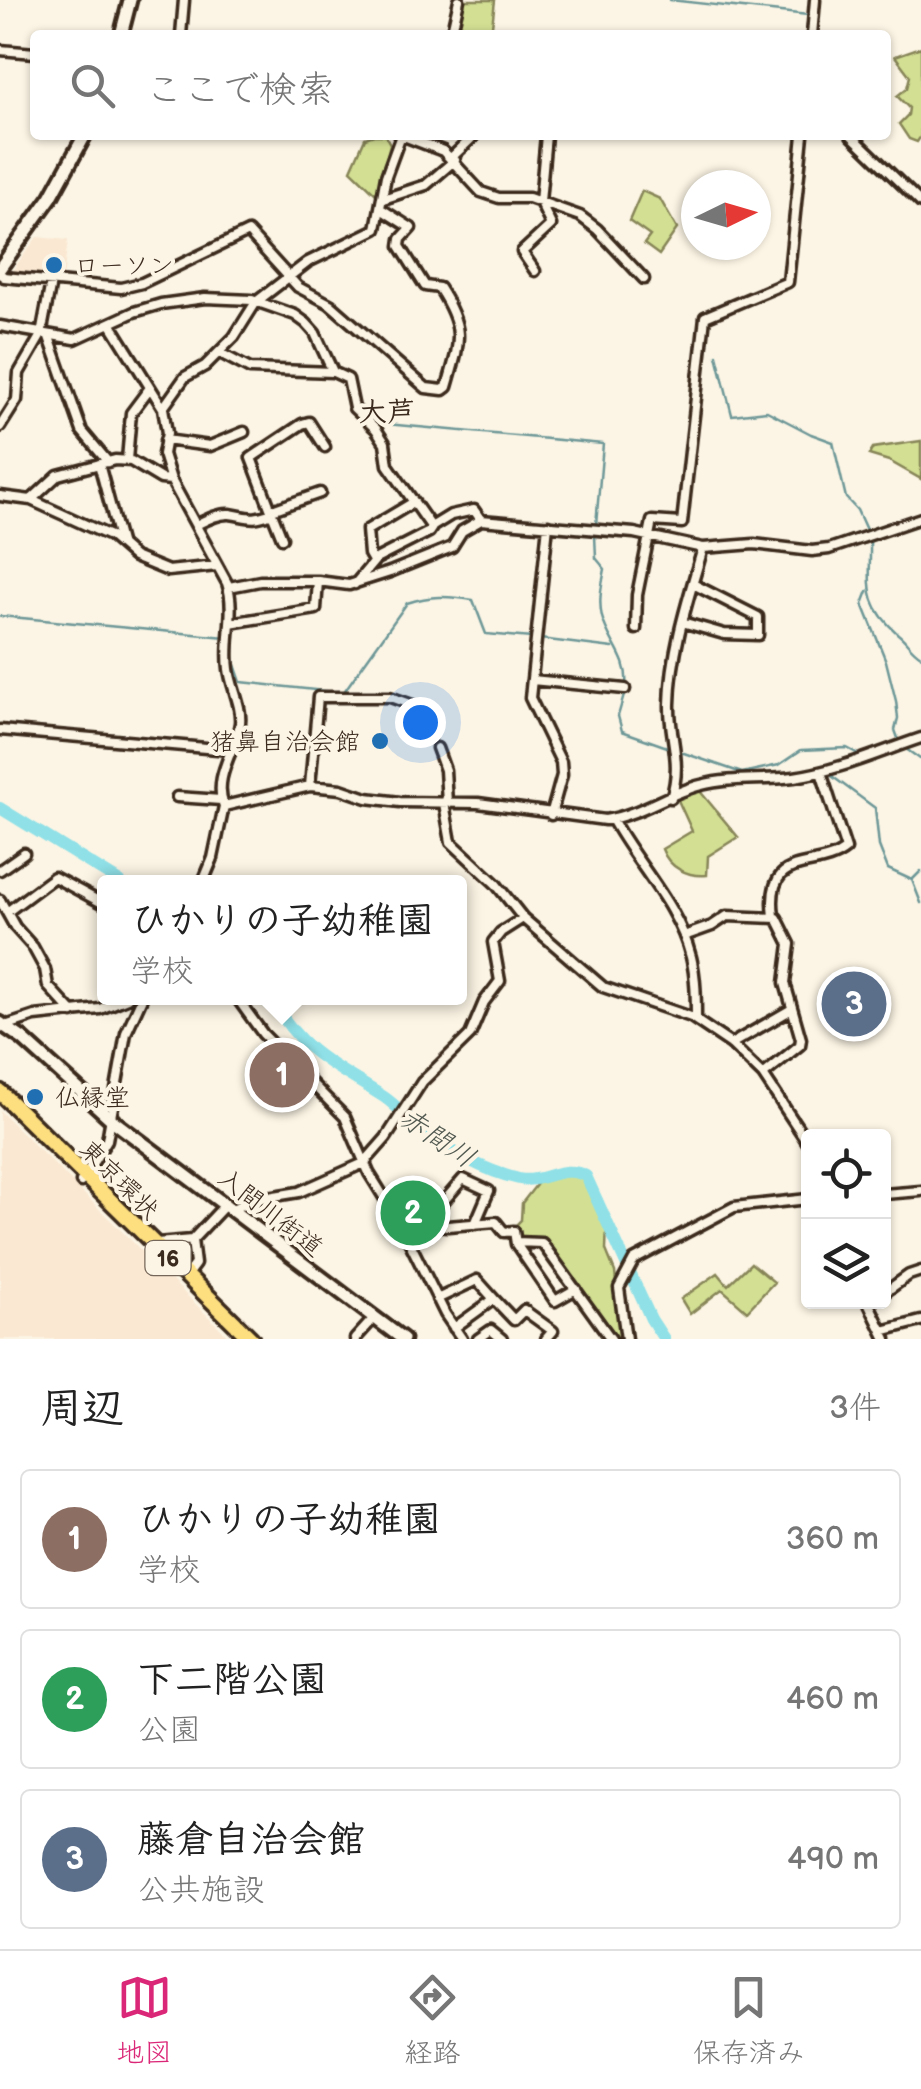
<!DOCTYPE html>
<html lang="ja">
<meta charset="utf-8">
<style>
:root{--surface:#fff;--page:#f2f2f2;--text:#222;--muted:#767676;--line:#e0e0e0;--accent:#db2777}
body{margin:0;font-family:"Balsamiq Sans","Klee One",sans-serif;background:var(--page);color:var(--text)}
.controls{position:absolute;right:30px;bottom:30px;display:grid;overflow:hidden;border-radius:10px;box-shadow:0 2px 8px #0004}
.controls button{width:90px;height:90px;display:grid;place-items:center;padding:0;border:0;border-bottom:2px solid var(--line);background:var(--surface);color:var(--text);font:50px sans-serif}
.compass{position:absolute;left:681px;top:170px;width:90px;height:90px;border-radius:50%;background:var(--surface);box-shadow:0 2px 8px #0004;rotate:85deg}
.you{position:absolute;left:420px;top:722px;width:35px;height:35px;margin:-25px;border:8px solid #fff;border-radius:50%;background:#1a73e8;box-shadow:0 0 0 15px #1a73e833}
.badge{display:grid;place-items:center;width:65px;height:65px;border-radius:50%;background:var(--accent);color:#fff;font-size:32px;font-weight:700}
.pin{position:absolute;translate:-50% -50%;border:5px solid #fff;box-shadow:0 2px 10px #0006}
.popup{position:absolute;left:97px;top:875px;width:370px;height:130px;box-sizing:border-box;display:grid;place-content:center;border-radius:10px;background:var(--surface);filter:drop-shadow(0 2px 8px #0005);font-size:32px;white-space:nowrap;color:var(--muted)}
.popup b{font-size:38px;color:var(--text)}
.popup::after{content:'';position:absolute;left:50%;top:100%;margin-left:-20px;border:20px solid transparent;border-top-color:var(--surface)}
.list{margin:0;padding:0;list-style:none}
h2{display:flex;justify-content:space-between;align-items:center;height:130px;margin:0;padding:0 40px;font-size:42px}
h2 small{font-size:32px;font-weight:400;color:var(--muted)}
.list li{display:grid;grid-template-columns:65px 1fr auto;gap:30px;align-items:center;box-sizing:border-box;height:140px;margin:0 20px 20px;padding:0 20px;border:2px solid var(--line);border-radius:10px}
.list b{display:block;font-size:38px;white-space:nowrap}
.list p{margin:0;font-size:32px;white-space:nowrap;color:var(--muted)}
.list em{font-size:32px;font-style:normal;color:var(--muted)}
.icon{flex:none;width:55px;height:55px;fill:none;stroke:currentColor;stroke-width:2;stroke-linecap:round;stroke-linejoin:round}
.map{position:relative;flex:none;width:921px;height:1339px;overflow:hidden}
.search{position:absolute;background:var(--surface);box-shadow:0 2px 8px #0004;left:30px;right:30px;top:30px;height:110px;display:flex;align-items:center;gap:25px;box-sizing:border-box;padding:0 35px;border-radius:10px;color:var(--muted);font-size:38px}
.sheet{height:610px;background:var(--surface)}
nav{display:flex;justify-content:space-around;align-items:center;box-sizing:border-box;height:140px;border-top:2px solid var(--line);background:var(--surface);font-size:28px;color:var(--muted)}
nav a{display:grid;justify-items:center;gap:5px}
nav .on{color:var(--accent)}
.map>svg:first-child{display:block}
.built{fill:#fae8d2}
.green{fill:#d3e093;stroke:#878558;stroke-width:2.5}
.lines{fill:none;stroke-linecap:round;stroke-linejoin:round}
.stream{stroke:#6d9797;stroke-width:2.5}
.river{stroke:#8fe0e7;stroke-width:12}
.street-casing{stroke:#3b2a1e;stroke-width:15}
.secondary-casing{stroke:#3b2a1e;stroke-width:19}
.highway-casing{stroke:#3b2a1e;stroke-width:21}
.street{stroke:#fcf5e5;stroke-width:8}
.secondary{stroke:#fcf5e5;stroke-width:11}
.highway{stroke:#fddf80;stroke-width:14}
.poi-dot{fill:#1f6fb2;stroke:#fcf5e5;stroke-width:4}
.labels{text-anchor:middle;stroke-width:8;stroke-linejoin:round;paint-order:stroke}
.shield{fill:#fcf5e5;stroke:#75675a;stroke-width:2.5}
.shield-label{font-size:22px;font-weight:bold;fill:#3b2a1e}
.poi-label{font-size:25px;fill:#3b2a1e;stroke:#fcf5e5;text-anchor:start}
.street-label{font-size:25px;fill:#3b2a1e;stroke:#fcf5e5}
.neighbourhood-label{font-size:28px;font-weight:bold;fill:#3b2a1e;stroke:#fcf5e5}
.water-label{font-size:28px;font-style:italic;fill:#505850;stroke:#fcf5e5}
</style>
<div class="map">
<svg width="921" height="1339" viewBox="0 0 921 1339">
<rect width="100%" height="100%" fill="#fcf5e5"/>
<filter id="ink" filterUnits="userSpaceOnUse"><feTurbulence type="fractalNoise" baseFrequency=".01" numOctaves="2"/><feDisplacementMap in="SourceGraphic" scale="20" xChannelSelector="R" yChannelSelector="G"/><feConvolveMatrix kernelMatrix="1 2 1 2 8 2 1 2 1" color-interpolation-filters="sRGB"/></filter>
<g filter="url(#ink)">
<path class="built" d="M 37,237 L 68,240 L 63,280 L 9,275 Z
M 0,1111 L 231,1339 L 0,1339 Z"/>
<path class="green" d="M 464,0 L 495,0 L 491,35 L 456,35 Z
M 921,47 L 921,136 L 917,142 L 909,139 L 899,124 L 908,115 L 909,108 L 897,96 L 907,88 L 910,76 L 895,56 Z
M 374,135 L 385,135 L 390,144 L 377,195 L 351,170 L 365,138 Z
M 642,191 L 660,199 L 677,229 L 659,255 L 644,244 L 650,236 L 629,221 Z
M 921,441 L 921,479 L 889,461 L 869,455 L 873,448 Z
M 699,790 L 738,837 L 708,856 L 707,875 C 688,877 669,868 662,849 L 692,831 L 677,798 Z
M 574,1172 L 589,1182 L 607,1222 L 606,1250 L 615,1272 L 621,1339 L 614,1339 L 542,1238 L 515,1236 L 512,1229 L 521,1220 L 522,1203 L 540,1180 Z
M 751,1263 L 774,1282 L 747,1311 L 722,1289 L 690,1314 L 681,1299 L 718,1273 L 728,1285 Z"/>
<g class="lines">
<path class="stream" d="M 670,0 L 808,15 L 810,0
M 717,355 L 732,415 L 767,411 L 811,434 L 833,442 L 846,498 L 857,510 L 867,532
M 375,423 L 603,444 L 596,525
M 595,535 L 596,558 L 605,569 C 602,585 598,600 602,617 C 608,641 629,659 626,685
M 870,541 C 871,585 862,602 898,634 C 907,641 911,650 921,656
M 0,616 L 226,637
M 233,639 L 234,662 L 241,682 L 343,693 L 407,603 C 431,595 449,596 473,600 L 486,634 L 532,638
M 540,639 L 613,648
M 625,692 L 618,716 L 622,731 L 670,748
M 906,749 L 920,759
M 678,751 L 742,773 L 779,765 L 801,750 L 847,748 L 860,755 L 899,741 L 895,730 L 898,718 L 896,701 L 886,661 L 863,604 L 868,591
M 829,774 L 875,808 L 879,846 L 888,869 L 912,880 L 921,903
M 912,880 L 921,871"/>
<path class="river" d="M 0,808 L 120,882
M 271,998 C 302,1054 333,1064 384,1097 C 396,1105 406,1117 418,1127 C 447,1150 484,1171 519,1179 C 543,1184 562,1163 586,1176 L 651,1319 L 664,1339"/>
<g class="street-casing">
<path id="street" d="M 181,35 L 184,0
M 451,35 L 459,0
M 812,35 L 815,0
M 0,50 L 35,53
M 401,135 L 443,151 L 481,192 L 499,198 L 529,198 L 580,216 L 597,229 L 644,279
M 851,135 L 921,203
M 452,157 L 475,135
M 383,199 L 426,185 L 455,160
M 535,271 L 522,252 L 551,225 L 540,202 L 546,135
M 0,274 L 4,277 L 121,288 L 142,283 L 248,232 L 298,287 L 330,304 L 426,388 L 443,390 L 447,387 C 460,341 466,330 439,288 L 425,286 L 400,246 L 401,239 L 411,228 L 381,209
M 110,323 L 163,408
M 0,326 L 75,339 L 134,312 L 161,304 L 205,298 L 252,300 L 295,315 L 306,323 L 315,333 L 333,372 L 348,379 L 354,408 L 376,429 L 385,443 L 388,465 L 430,525 L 433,526 L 451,515 L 474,510 L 481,520
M 49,337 L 82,431 L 108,462
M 220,353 L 250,369 L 333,372
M 0,427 L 17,400 L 19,373 L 41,335 L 51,282
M 165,440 L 210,446 L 244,432
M 127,460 L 131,413 L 149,389
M 99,464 L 120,542
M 0,496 L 31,500 L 110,536 L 134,557 L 168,571 L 217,566
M 31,500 L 58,475 L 115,460 L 131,461 L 161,479 L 171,480
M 272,510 L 320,493
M 272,513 L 282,538
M 196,525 C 206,520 219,513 230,514 C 250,517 251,521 272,513 L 251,458 L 302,424 L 309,422 L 325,447
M 548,525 L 530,698 L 561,762 L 562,775 L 551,815
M 373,561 L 369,554 L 367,530 L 414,502
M 355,584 L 376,559 L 429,532 L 433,526
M 229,587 L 260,581 L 318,581
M 682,622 L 724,634 L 758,635 L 758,617 L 693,584
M 230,623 L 316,609 L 318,581 L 349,585 L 390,572 L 452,547 L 462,531 L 481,520 L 634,533 L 703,548
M 636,629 L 637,595 L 652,521 L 682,523 L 705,317 L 788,282 L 803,135
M 532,680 L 625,689
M 0,730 L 229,750
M 437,748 L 445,770 L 447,803
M 310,786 L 318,697 L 390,697 L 418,707 L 425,714 L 430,737
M 177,797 L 221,800
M 671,798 C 683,761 669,738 670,704 C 671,651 688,599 703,548 L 754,544 L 812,551 L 829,549 L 921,518
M 444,803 L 451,842 L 496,884 L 523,918 L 603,987 L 691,1017 L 731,1044 L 763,1075 L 808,1143
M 224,806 C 212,777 236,750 240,723 C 242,705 231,687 229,669 C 225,640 236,610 227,583 L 171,480 L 163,454 L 167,433 L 163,408 L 185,377 L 205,366 L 234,337 L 256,302 L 308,262 L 376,229 L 386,176 L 401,135
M 612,819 C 637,865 678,905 691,957 C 696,977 696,999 696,1020
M 0,870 L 24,853
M 203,882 L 213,858 L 224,806 L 310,786 L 341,789 L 367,798 L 400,802 L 478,803 L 605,820 C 640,815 668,793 701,785 C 732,777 762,781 794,777 C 837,771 879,752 921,738
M 0,900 L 15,927 L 33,947 L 45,969 L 48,986 L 73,1013
M 7,912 L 54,877 L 104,904
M 774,916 C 765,848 816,874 846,849 L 821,772
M 684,936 L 712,926 L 727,916 L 777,918 L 790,944 L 785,983 L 801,1039 L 800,1045 L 763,1075
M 237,998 L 263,1034 L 345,1117 L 369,1173 L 400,1223 L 445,1314 L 462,1339
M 5,1026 L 35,1016 L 100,1009 L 127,998
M 731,1044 L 792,1009
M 81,1182 L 107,1140 L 126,1033 L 142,998
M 884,1194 L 921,1191
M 232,1209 L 256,1199 L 299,1192 L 364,1163 L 386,1138 L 422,1082 L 470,1035 L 484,1002 L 500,981 L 493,942 L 501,932 L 523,918
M 396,1217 L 415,1205 L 426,1216 L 437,1209 L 463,1179 L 489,1191 L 475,1224
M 400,1223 L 448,1226 L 496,1222 L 504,1232 L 514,1231 L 516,1244 L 555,1301 L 576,1289
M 516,1242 L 542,1243 L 611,1339
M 157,1243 L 192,1240
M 186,1276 L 195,1264 L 192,1240 L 226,1204
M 884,1293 L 909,1275 L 921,1271
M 437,1299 L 477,1280 L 494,1299 L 454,1328
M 494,1299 L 514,1320 L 524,1310 L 553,1331 L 546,1339
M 868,1302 L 886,1339
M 882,1331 L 921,1321
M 355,1339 L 374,1318
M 478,1339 L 491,1330 L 502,1339
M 626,1339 L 619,1288 L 634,1260 L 734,1207 L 808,1199"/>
</g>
<g class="secondary-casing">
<path id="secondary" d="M 121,35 L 130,0
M 0,268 L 51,197 L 85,135
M 0,1023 L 23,1039 L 112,1120 L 403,1339"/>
</g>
<g class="highway-casing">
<path id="highway" d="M 0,1092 L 251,1339"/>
</g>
<use href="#street" class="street"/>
<use href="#secondary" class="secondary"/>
<use href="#highway" class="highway"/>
</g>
</g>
<g class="poi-dot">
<circle cx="54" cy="265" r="10"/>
<circle cx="380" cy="741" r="10"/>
<circle cx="35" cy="1097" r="10"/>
</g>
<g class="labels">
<rect class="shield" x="145.5" y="1241" width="45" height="34" rx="8"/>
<g class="shield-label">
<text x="168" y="1266">16</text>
</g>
<g class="poi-label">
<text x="74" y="274">ローソン</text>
<text x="360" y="750" text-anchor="end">猪鼻自治会館</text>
<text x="55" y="1106">仏縁堂</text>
</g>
<g class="street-label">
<text transform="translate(120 1179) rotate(45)" y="9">東京環状</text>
<text transform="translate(271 1212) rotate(38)" y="9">入間川街道</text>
</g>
<g class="neighbourhood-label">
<text x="387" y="421">大芦</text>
</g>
<g class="water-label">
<text transform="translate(438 1137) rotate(34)" y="10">赤間川</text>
</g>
</g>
</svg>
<div class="controls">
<button><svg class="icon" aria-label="locate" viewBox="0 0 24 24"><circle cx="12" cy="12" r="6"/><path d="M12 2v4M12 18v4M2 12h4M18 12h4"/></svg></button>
<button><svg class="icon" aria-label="layers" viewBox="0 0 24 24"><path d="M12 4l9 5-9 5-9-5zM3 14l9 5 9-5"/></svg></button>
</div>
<svg class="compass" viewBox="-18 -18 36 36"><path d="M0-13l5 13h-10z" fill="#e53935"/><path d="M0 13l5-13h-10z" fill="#767676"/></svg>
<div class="you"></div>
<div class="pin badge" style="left:282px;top:1075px;background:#8d6e63">1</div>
<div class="popup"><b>ひかりの子幼稚園</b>学校</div>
<div class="pin badge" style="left:413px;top:1213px;background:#2e9e5b">2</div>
<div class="pin badge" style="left:854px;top:1004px;background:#5c6f8a">3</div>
<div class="search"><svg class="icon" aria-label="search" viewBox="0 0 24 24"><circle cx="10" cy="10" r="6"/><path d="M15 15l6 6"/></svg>ここで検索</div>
</div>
<section class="sheet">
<h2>周辺<small>3件</small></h2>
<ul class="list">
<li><span class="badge" style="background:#8d6e63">1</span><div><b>ひかりの子幼稚園</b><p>学校</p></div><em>360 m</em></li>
<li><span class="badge" style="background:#2e9e5b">2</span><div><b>下二階公園</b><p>公園</p></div><em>460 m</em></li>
<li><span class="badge" style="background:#5c6f8a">3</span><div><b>藤倉自治会館</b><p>公共施設</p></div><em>490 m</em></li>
</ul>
</section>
<nav>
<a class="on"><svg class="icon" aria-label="map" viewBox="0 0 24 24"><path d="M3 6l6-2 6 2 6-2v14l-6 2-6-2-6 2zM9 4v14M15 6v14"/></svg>地図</a>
<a><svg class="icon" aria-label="directions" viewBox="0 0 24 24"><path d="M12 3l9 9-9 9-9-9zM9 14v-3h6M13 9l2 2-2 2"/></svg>経路</a>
<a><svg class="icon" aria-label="saved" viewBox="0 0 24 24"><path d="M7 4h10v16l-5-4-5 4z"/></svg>保存済み</a>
</nav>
